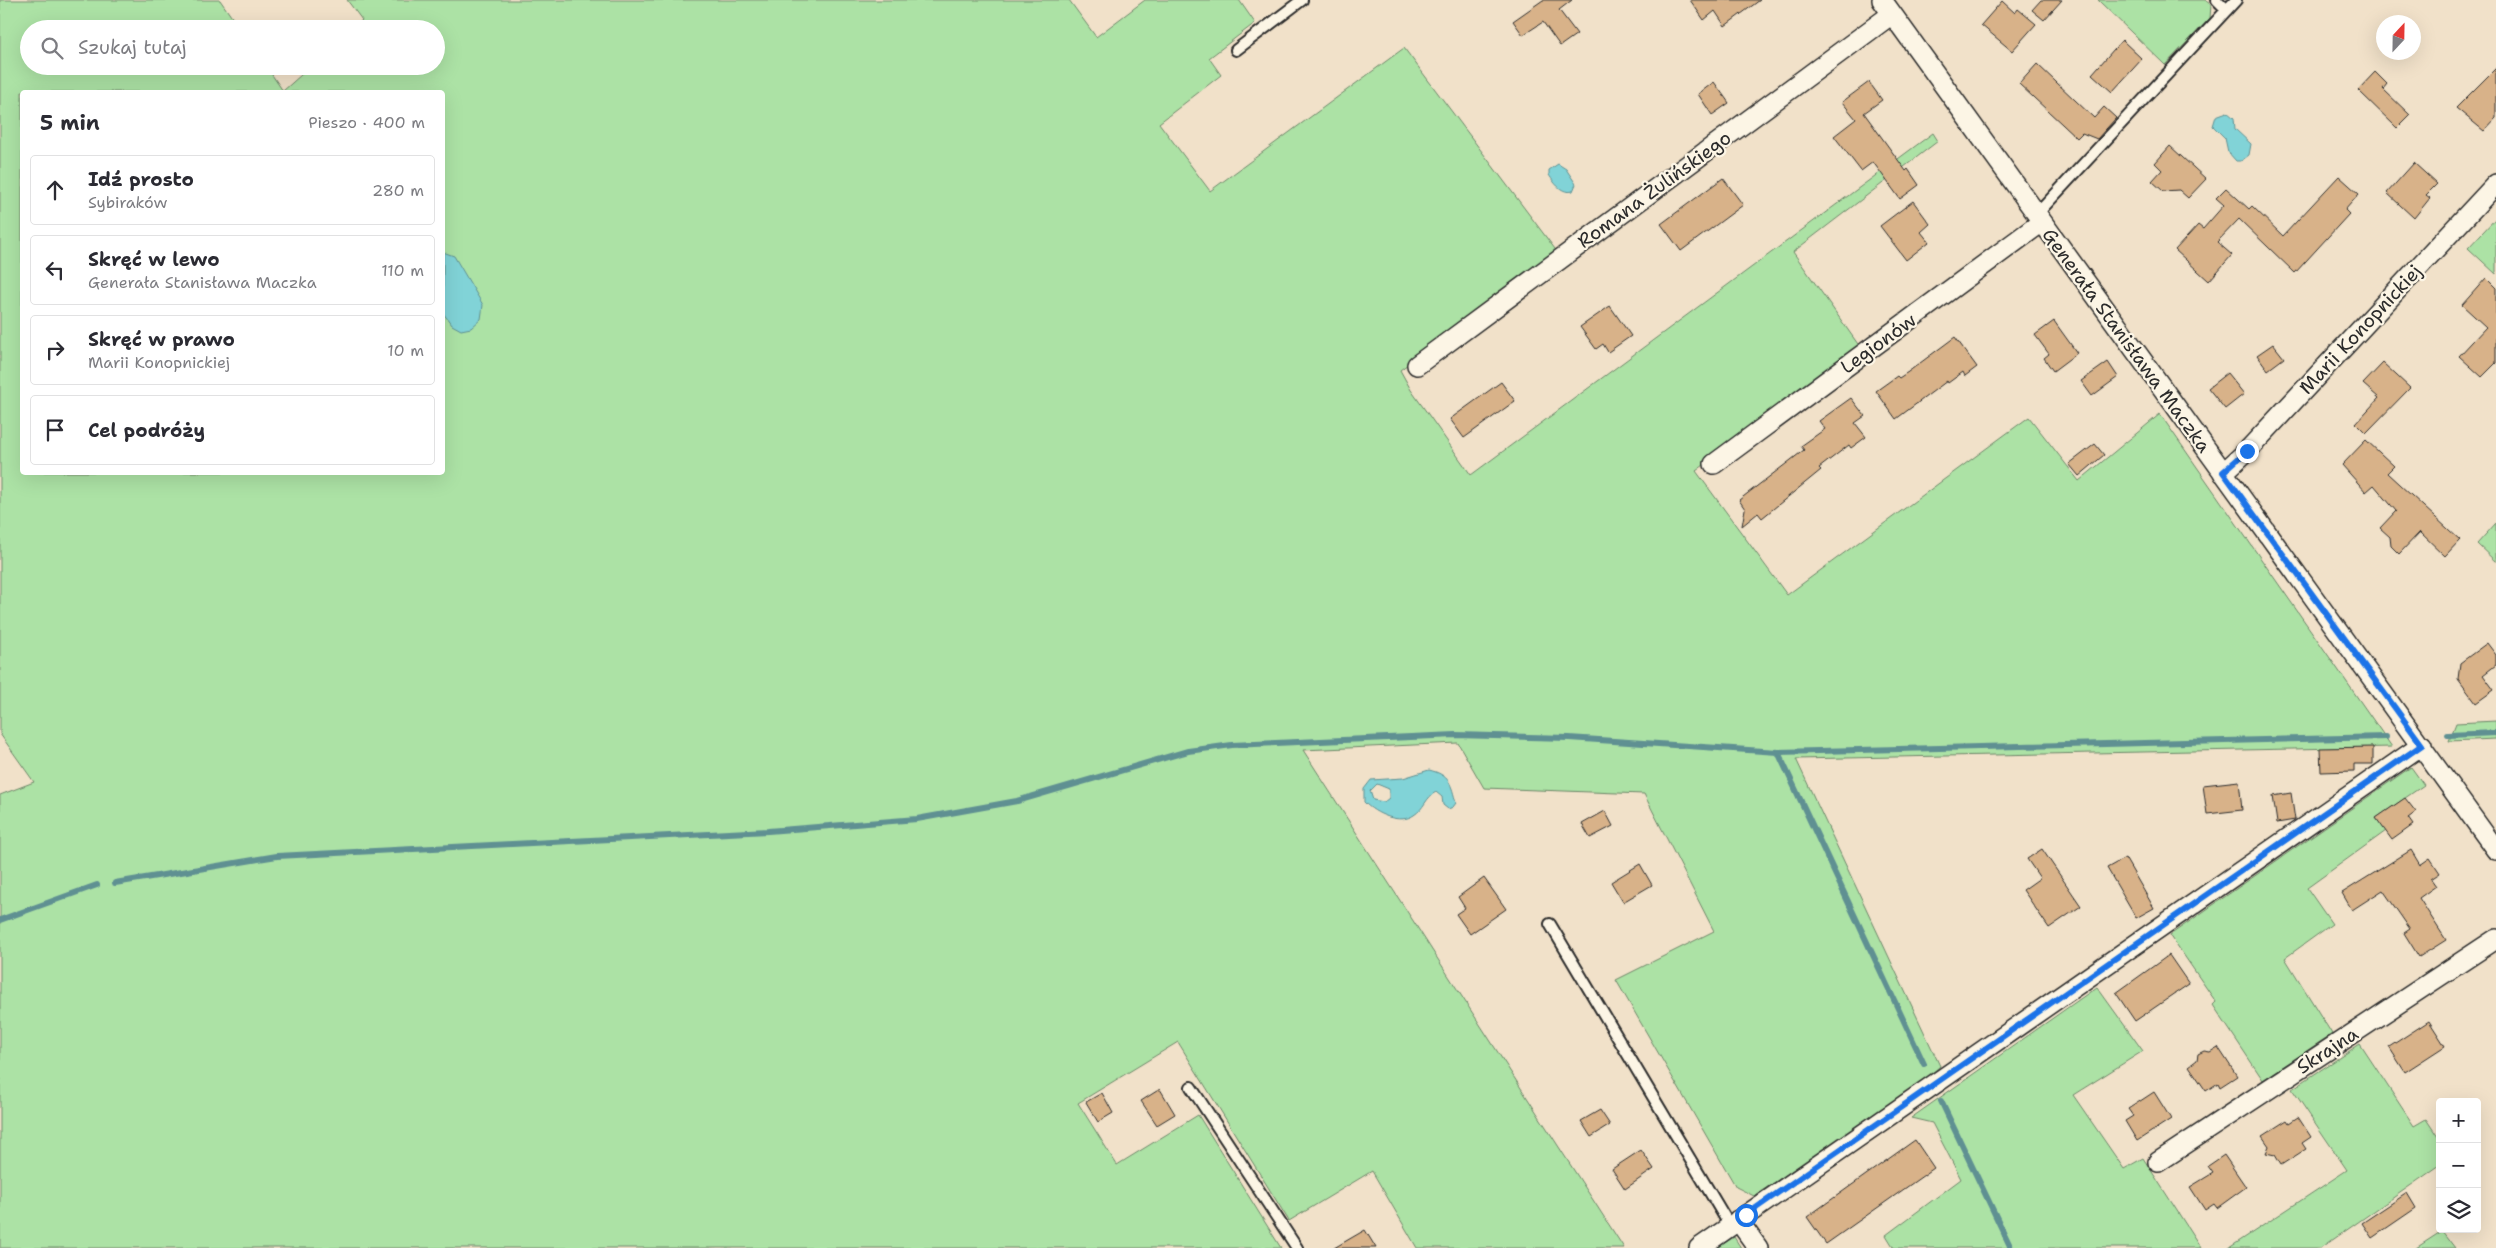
<!DOCTYPE html>
<html lang="pl">
<meta charset="utf-8">
<style>
:root{--surface:#fff;--page:#f2f2f3;--text:#2b2b33;--muted:#7c7c81;--line:#e1e1e2}
body{margin:0;font-family:"Shantell Sans",sans-serif;background:var(--page);color:var(--text)}
.controls{position:absolute;right:15px;bottom:15px;display:grid;overflow:hidden;border-radius:5px;box-shadow:0 5px 20px #0002}
.controls button{width:45px;height:45px;display:grid;place-items:center;padding:0;border:0;border-bottom:1px solid var(--line);background:var(--surface);color:var(--text);font:25px sans-serif}
.compass{position:absolute;left:2376px;top:15px;width:45px;height:45px;border-radius:50%;background:var(--surface);box-shadow:0 5px 20px #0002;rotate:22deg}
.stop{position:absolute;width:15px;height:15px;margin:-11px;border:4px solid #1a73e8;border-radius:50%;background:#fff}
.stop.end{background:#1a73e8;border-color:#fff;box-shadow:0 1px 5px #0008}
.list{margin:0;padding:0;list-style:none}
h2{display:flex;justify-content:space-between;align-items:center;height:65px;margin:0;padding:0 20px;font-size:21px}
h2 small{font-size:16px;font-weight:400;color:var(--muted)}
.list li{display:grid;grid-template-columns:32px 1fr auto;gap:15px;align-items:center;box-sizing:border-box;height:70px;margin:0 10px 10px;padding:0 10px;border:1px solid var(--line);border-radius:5px}
.list b{display:block;font-size:19px;white-space:nowrap}
.list p{margin:0;font-size:16px;white-space:nowrap;color:var(--muted)}
.list em{font-size:16px;font-style:normal;color:var(--muted)}
.icon{flex:none;width:28px;height:28px;fill:none;stroke:currentColor;stroke-width:2;stroke-linecap:round;stroke-linejoin:round}
.map{position:relative;flex:none;width:2496px;height:1248px;overflow:hidden}
.search{position:absolute;background:var(--surface);box-shadow:0 5px 20px #0002;left:20px;top:20px;width:425px;height:55px;display:flex;align-items:center;gap:12px;box-sizing:border-box;padding:0 18px;border-radius:28px;color:var(--muted);font-size:19px}
.panel{position:absolute;background:var(--surface);box-shadow:0 5px 20px #0002;left:20px;top:90px;width:425px;height:385px;border-radius:5px}
.map>svg:first-child{display:block}
.green{fill:#ace2a5;stroke:#6c8668;fill-rule:evenodd}
.water{fill:#81d3d7;stroke:#5f9092;fill-rule:evenodd}
.lines{fill:none;stroke-linecap:round;stroke-linejoin:round}
.stream{stroke:#5f9092;stroke-width:6}
.building{fill:#d8b289;stroke:#2b2b2b}
.service-casing{stroke:#2b2b2b;stroke-width:14}
.minor-casing{stroke:#2b2b2b;stroke-width:22}
.service{stroke:#fcf5e5;stroke-width:10}
.minor{stroke:#fcf5e5;stroke-width:19}
.route{stroke:#1a73e8;stroke-width:6}
.labels{text-anchor:middle;stroke-width:4.5;stroke-linejoin:round;paint-order:stroke}
.street-label{font-size:19px;fill:#2b2b2b;stroke:#fcf5e5}
</style>
<div class="map">
<svg width="2496" height="1248" viewBox="0 0 2496 1248">
<rect width="100%" height="100%" fill="#f1e1c9"/>
<filter id="ink" filterUnits="userSpaceOnUse"><feTurbulence type="fractalNoise" baseFrequency=".02" numOctaves="2"/><feDisplacementMap in="SourceGraphic" scale="10" xChannelSelector="R" yChannelSelector="G"/><feConvolveMatrix kernelMatrix="1 2 1 2 8 2 1 2 1" color-interpolation-filters="sRGB"/></filter>
<g filter="url(#ink)">
<path class="green" d="M 0,0 L 220,0 L 240,29 L 29,29 L 29,66 L 266,66 L 283,91 L 311,66 L 436,66 L 436,29 L 353,29 L 362,20 L 347,0 L 1069,0 L 1096,37 L 1145,0 L 1239,0 L 1255,23 L 1209,58 L 1221,75 L 1159,123 L 1210,191 L 1404,48 L 1558,253 L 1400,370 L 1411,390 L 1471,475 L 1933,133 L 1938,141 L 1793,252 L 1860,347 L 1696,471 L 1787,595 L 2029,417 L 2079,481 L 2160,414 L 2392,747 L 1796,759 L 1940,1066 L 1912,1092 L 1754,1196 L 1736,1187 L 1616,980 L 1714,931 L 1644,794 L 1484,788 L 1458,743 L 1303,750 L 1624,1248 L 1417,1248 L 1372,1171 L 1289,1221 L 1178,1042 L 1078,1103 L 1117,1165 L 1198,1115 L 1281,1248 L 0,1248 L 0,795 L 34,782 L 0,734 ZM 22,92 L 442,92 L 442,472 L 22,472 Z
M 2098,0 L 2205,0 L 2211,5 L 2210,18 L 2165,65 Z
M 2496,218 L 2496,274 L 2468,248 Z
M 2496,523 L 2496,562 L 2477,544 Z
M 2496,721 L 2496,739 L 2449,741 L 2456,723 Z
M 2411,767 L 2424,785 L 2376,818 L 2386,831 L 2307,888 L 2332,924 L 2285,958 L 2332,1034 L 2263,1080 L 2213,1005 L 2216,1002 L 2170,935 Z
M 2097,987 L 2143,1051 L 2073,1095 L 2124,1169 L 2143,1158 L 2201,1248 L 1894,1248 L 1886,1235 L 1961,1179 L 1932,1123 L 1911,1118 Z
M 2360,1044 L 2414,1126 L 2426,1119 L 2440,1140 L 2440,1165 L 2321,1248 L 2229,1248 L 2347,1170 L 2292,1089 Z
M 2442,1231 L 2455,1248 L 2416,1248 Z
M 1734,1237 L 1741,1248 L 1717,1248 Z"/>
<path class="water" d="M 2227,112 L 2234,118 L 2235,129 L 2251,144 L 2249,155 L 2241,161 L 2236,161 L 2228,152 L 2225,138 L 2213,126 L 2216,116 Z
M 1558,164 L 1566,169 L 1576,184 L 1573,191 C 1562,194 1555,184 1549,175 L 1549,170 Z
M 443,252 L 454,256 L 483,305 L 481,319 L 471,328 L 461,330 L 452,325 L 443,313 Z
M 1429,770 C 1450,775 1451,784 1456,803 L 1453,807 L 1448,809 L 1443,805 L 1442,797 L 1436,792 C 1426,797 1424,809 1414,815 C 1400,825 1375,814 1364,802 L 1364,789 L 1371,780 L 1403,778 ZM 1377,784 L 1389,789 L 1389,798 L 1384,802 L 1373,800 L 1370,791 Z"/>
<g class="lines">
<path class="stream" d="M 2448,735 L 2496,733
M 1778,752 L 1924,1064
M 115,883 L 277,856 L 768,831 L 917,819 L 1017,801 L 1188,751 L 1232,745 L 1456,735 L 1569,738 L 1778,752 L 2386,737
M 0,920 L 97,885
M 1941,1101 L 2011,1248"/>
</g>
<path class="building" d="M 1543,0 L 1572,0 L 1559,10 L 1577,34 L 1560,46 L 1543,22 L 1523,35 L 1513,21 Z
M 1690,0 L 1760,0 L 1725,26 L 1715,11 L 1704,20 Z
M 2041,0 L 2062,0 L 2044,20 L 2032,10 Z
M 2002,1 L 2015,13 L 2018,9 L 2036,24 L 2012,51 L 1981,25 Z
M 2122,40 L 2142,59 L 2112,92 L 2092,74 Z
M 2037,64 L 2094,118 L 2104,107 L 2116,118 L 2097,139 L 2082,133 L 2077,138 L 2019,84 Z
M 2496,68 L 2496,118 L 2484,131 L 2456,108 Z
M 2375,72 L 2387,84 L 2383,89 L 2410,115 L 2397,128 L 2358,90 Z
M 1714,82 L 1729,103 L 1712,115 L 1698,94 Z
M 1869,82 L 1882,100 L 1864,113 L 1906,171 L 1908,169 L 1919,185 L 1900,199 L 1873,162 L 1861,171 L 1834,136 L 1856,119 L 1842,102 Z
M 2170,146 L 2206,179 L 2188,198 L 2179,190 L 2163,191 L 2152,181 L 2162,170 L 2155,163 Z
M 2414,163 L 2437,184 L 2426,195 L 2430,198 L 2414,218 L 2387,193 Z
M 2339,176 L 2359,194 L 2345,210 L 2349,214 L 2295,273 L 2239,219 L 2217,242 L 2232,255 L 2209,281 L 2175,250 L 2198,225 L 2203,229 L 2224,205 L 2216,198 L 2226,188 L 2249,209 L 2252,206 L 2283,236 Z
M 1723,178 L 1743,205 L 1681,251 L 1661,224 Z
M 1913,201 L 1930,224 L 1921,232 L 1929,242 L 1906,260 L 1880,226 Z
M 2486,278 L 2496,288 L 2496,363 L 2482,377 L 2459,356 L 2486,327 L 2462,305 Z
M 1610,306 L 1631,336 L 1608,352 L 1603,344 L 1596,349 L 1580,327 Z
M 2054,321 L 2077,353 L 2053,371 L 2044,358 L 2049,354 L 2035,335 Z
M 1955,337 L 1977,367 L 1965,376 L 1963,372 L 1948,383 L 1947,381 L 1896,419 L 1876,391 L 1897,376 L 1899,378 L 1908,372 Z
M 2273,344 L 2284,358 L 2268,370 L 2257,355 Z
M 2108,362 L 2118,377 L 2092,396 L 2081,381 Z
M 2383,363 L 2410,388 L 2366,433 L 2356,423 L 2379,398 L 2363,384 Z
M 2227,373 L 2244,394 L 2225,409 L 2208,388 Z
M 1501,382 L 1515,401 L 1464,438 L 1450,419 Z
M 1851,398 L 1865,416 L 1855,423 L 1866,437 L 1851,448 L 1849,445 L 1819,468 L 1821,470 L 1762,518 L 1758,513 L 1742,526 L 1745,509 L 1739,500 L 1804,450 L 1801,446 L 1825,429 L 1819,421 Z
M 2366,440 L 2394,466 L 2387,473 L 2460,540 L 2445,556 L 2420,532 L 2399,554 L 2391,546 L 2390,537 L 2380,528 L 2396,511 L 2374,485 L 2366,492 L 2342,465 Z
M 2095,444 L 2104,455 L 2079,476 L 2069,464 Z
M 2487,643 L 2496,655 L 2496,665 L 2483,675 L 2494,690 L 2476,703 L 2458,679 L 2460,663 Z
M 2373,747 L 2373,764 L 2354,764 L 2354,771 L 2321,772 L 2320,748 Z
M 2239,781 L 2242,810 L 2207,814 L 2203,785 Z
M 2291,793 L 2295,820 L 2277,823 L 2273,796 Z
M 2405,798 L 2416,812 L 2408,818 L 2413,825 L 2392,840 L 2376,818 Z
M 1605,811 L 1613,826 L 1590,838 L 1582,824 Z
M 2042,849 L 2081,906 L 2049,928 L 2023,890 L 2040,878 L 2027,859 Z
M 2411,850 L 2420,865 L 2430,858 L 2440,873 L 2431,879 L 2436,886 L 2419,898 L 2446,940 L 2419,957 L 2404,933 L 2410,929 L 2383,890 L 2352,910 L 2342,893 Z
M 2125,858 L 2154,908 L 2136,918 L 2107,868 Z
M 1640,864 L 1652,885 L 1623,902 L 1611,882 Z
M 1484,878 L 1506,909 L 1470,934 L 1456,914 L 1465,908 L 1458,897 Z
M 2169,955 L 2189,984 L 2135,1021 L 2116,993 Z
M 2429,1021 L 2445,1046 L 2405,1072 L 2389,1047 Z
M 2218,1047 L 2237,1076 L 2220,1087 L 2218,1083 L 2206,1091 L 2189,1066 L 2197,1060 L 2198,1054 L 2204,1051 L 2210,1052 Z
M 1160,1089 L 1175,1114 L 1157,1125 L 1141,1101 Z
M 2154,1092 L 2171,1119 L 2137,1141 L 2125,1121 L 2133,1116 L 2128,1109 Z
M 1102,1093 L 1113,1113 L 1098,1122 L 1086,1102 Z
M 1600,1110 L 1610,1125 L 1591,1137 L 1581,1121 Z
M 2298,1117 L 2311,1137 L 2302,1143 L 2306,1149 L 2281,1165 L 2275,1155 L 2266,1153 L 2269,1146 L 2262,1136 L 2287,1120 L 2289,1123 Z
M 1915,1140 L 1934,1168 L 1826,1244 L 1807,1217 Z
M 1641,1150 L 1654,1169 L 1625,1189 L 1612,1169 Z
M 2224,1155 L 2246,1187 L 2217,1208 L 2214,1204 L 2205,1210 L 2190,1187 L 2213,1173 L 2208,1166 Z
M 2407,1193 L 2416,1208 L 2372,1238 L 2362,1223 Z
M 1365,1230 L 1376,1248 L 1334,1248 Z"/>
<g class="lines">
<g class="service-casing">
<path id="service" d="M 2217,0 L 2227,10
M 1236,50 L 1302,0
M 2037,214 L 2236,0
M 1550,924 L 1730,1226
M 1191,1087 L 1297,1248"/>
</g>
<g class="minor-casing">
<path id="minor" d="M 1882,0 L 2496,850
M 1417,365 L 1892,14
M 1714,464 L 2042,222
M 2223,473 L 2247,451 L 2496,184
M 2158,1162 L 2496,939
M 1738,1220 L 1758,1248
M 1699,1248 L 2422,745"/>
</g>
<use href="#service" class="service"/>
<use href="#minor" class="minor"/>
</g>
</g>
<g class="lines" filter="url(#ink)">
<path class="route" d="M 1746,1215 L 2422,745 L 2223,472 L 2247,451"/>
</g>
<g class="labels">
<g class="street-label">
<text transform="translate(1654 189) rotate(-36)" y="7">Romana Żulińskiego</text>
<text transform="translate(2360 329) rotate(-47)" y="7">Marii Konopnickiej</text>
<text transform="translate(2127 340) rotate(54)" y="7">Generała Stanisława Maczka</text>
<text transform="translate(1878 343) rotate(-36)" y="7">Legionów</text>
<text transform="translate(2327 1050) rotate(-33)" y="7">Skrajna</text>
</g>
</g>
</svg>
<div class="controls">
<button>+</button>
<button>−</button>
<button><svg class="icon" aria-label="layers" viewBox="0 0 24 24"><path d="M12 4l9 5-9 5-9-5zM3 14l9 5 9-5"/></svg></button>
</div>
<svg class="compass" viewBox="-18 -18 36 36"><path d="M0-13l5 13h-10z" fill="#e53935"/><path d="M0 13l5-13h-10z" fill="#7c7c81"/></svg>
<div class="stop" style="left:1746px;top:1215px"></div>
<div class="stop end" style="left:2247px;top:451px"></div>
<div class="search"><svg class="icon" aria-label="search" viewBox="0 0 24 24"><circle cx="10" cy="10" r="6"/><path d="M15 15l6 6"/></svg>Szukaj tutaj</div>
<section class="panel">
<h2>5 min<small>Pieszo · 400 m</small></h2>
<ul class="list">
<li><svg class="icon" aria-label="ahead" viewBox="0 0 24 24"><path d="M12 20V5M6 11l6-6 6 6"/></svg><div><b>Idź prosto</b><p>Sybiraków</p></div><em>280 m</em></li>
<li><svg class="icon" aria-label="left" viewBox="0 0 24 24"><path d="M17 20v-9H6M10 6l-5 5 5 5"/></svg><div><b>Skręć w lewo</b><p>Generała Stanisława Maczka</p></div><em>110 m</em></li>
<li><svg class="icon" aria-label="right" viewBox="0 0 24 24"><path d="M7 20v-9h11M14 6l5 5-5 5"/></svg><div><b>Skręć w prawo</b><p>Marii Konopnickiej</p></div><em>10 m</em></li>
<li><svg class="icon" aria-label="arrive" viewBox="0 0 24 24"><path d="M6 21V4h12l-3 4 3 4H6"/></svg><div><b>Cel podróży</b></div></li>
</ul>
</section>
</div>
